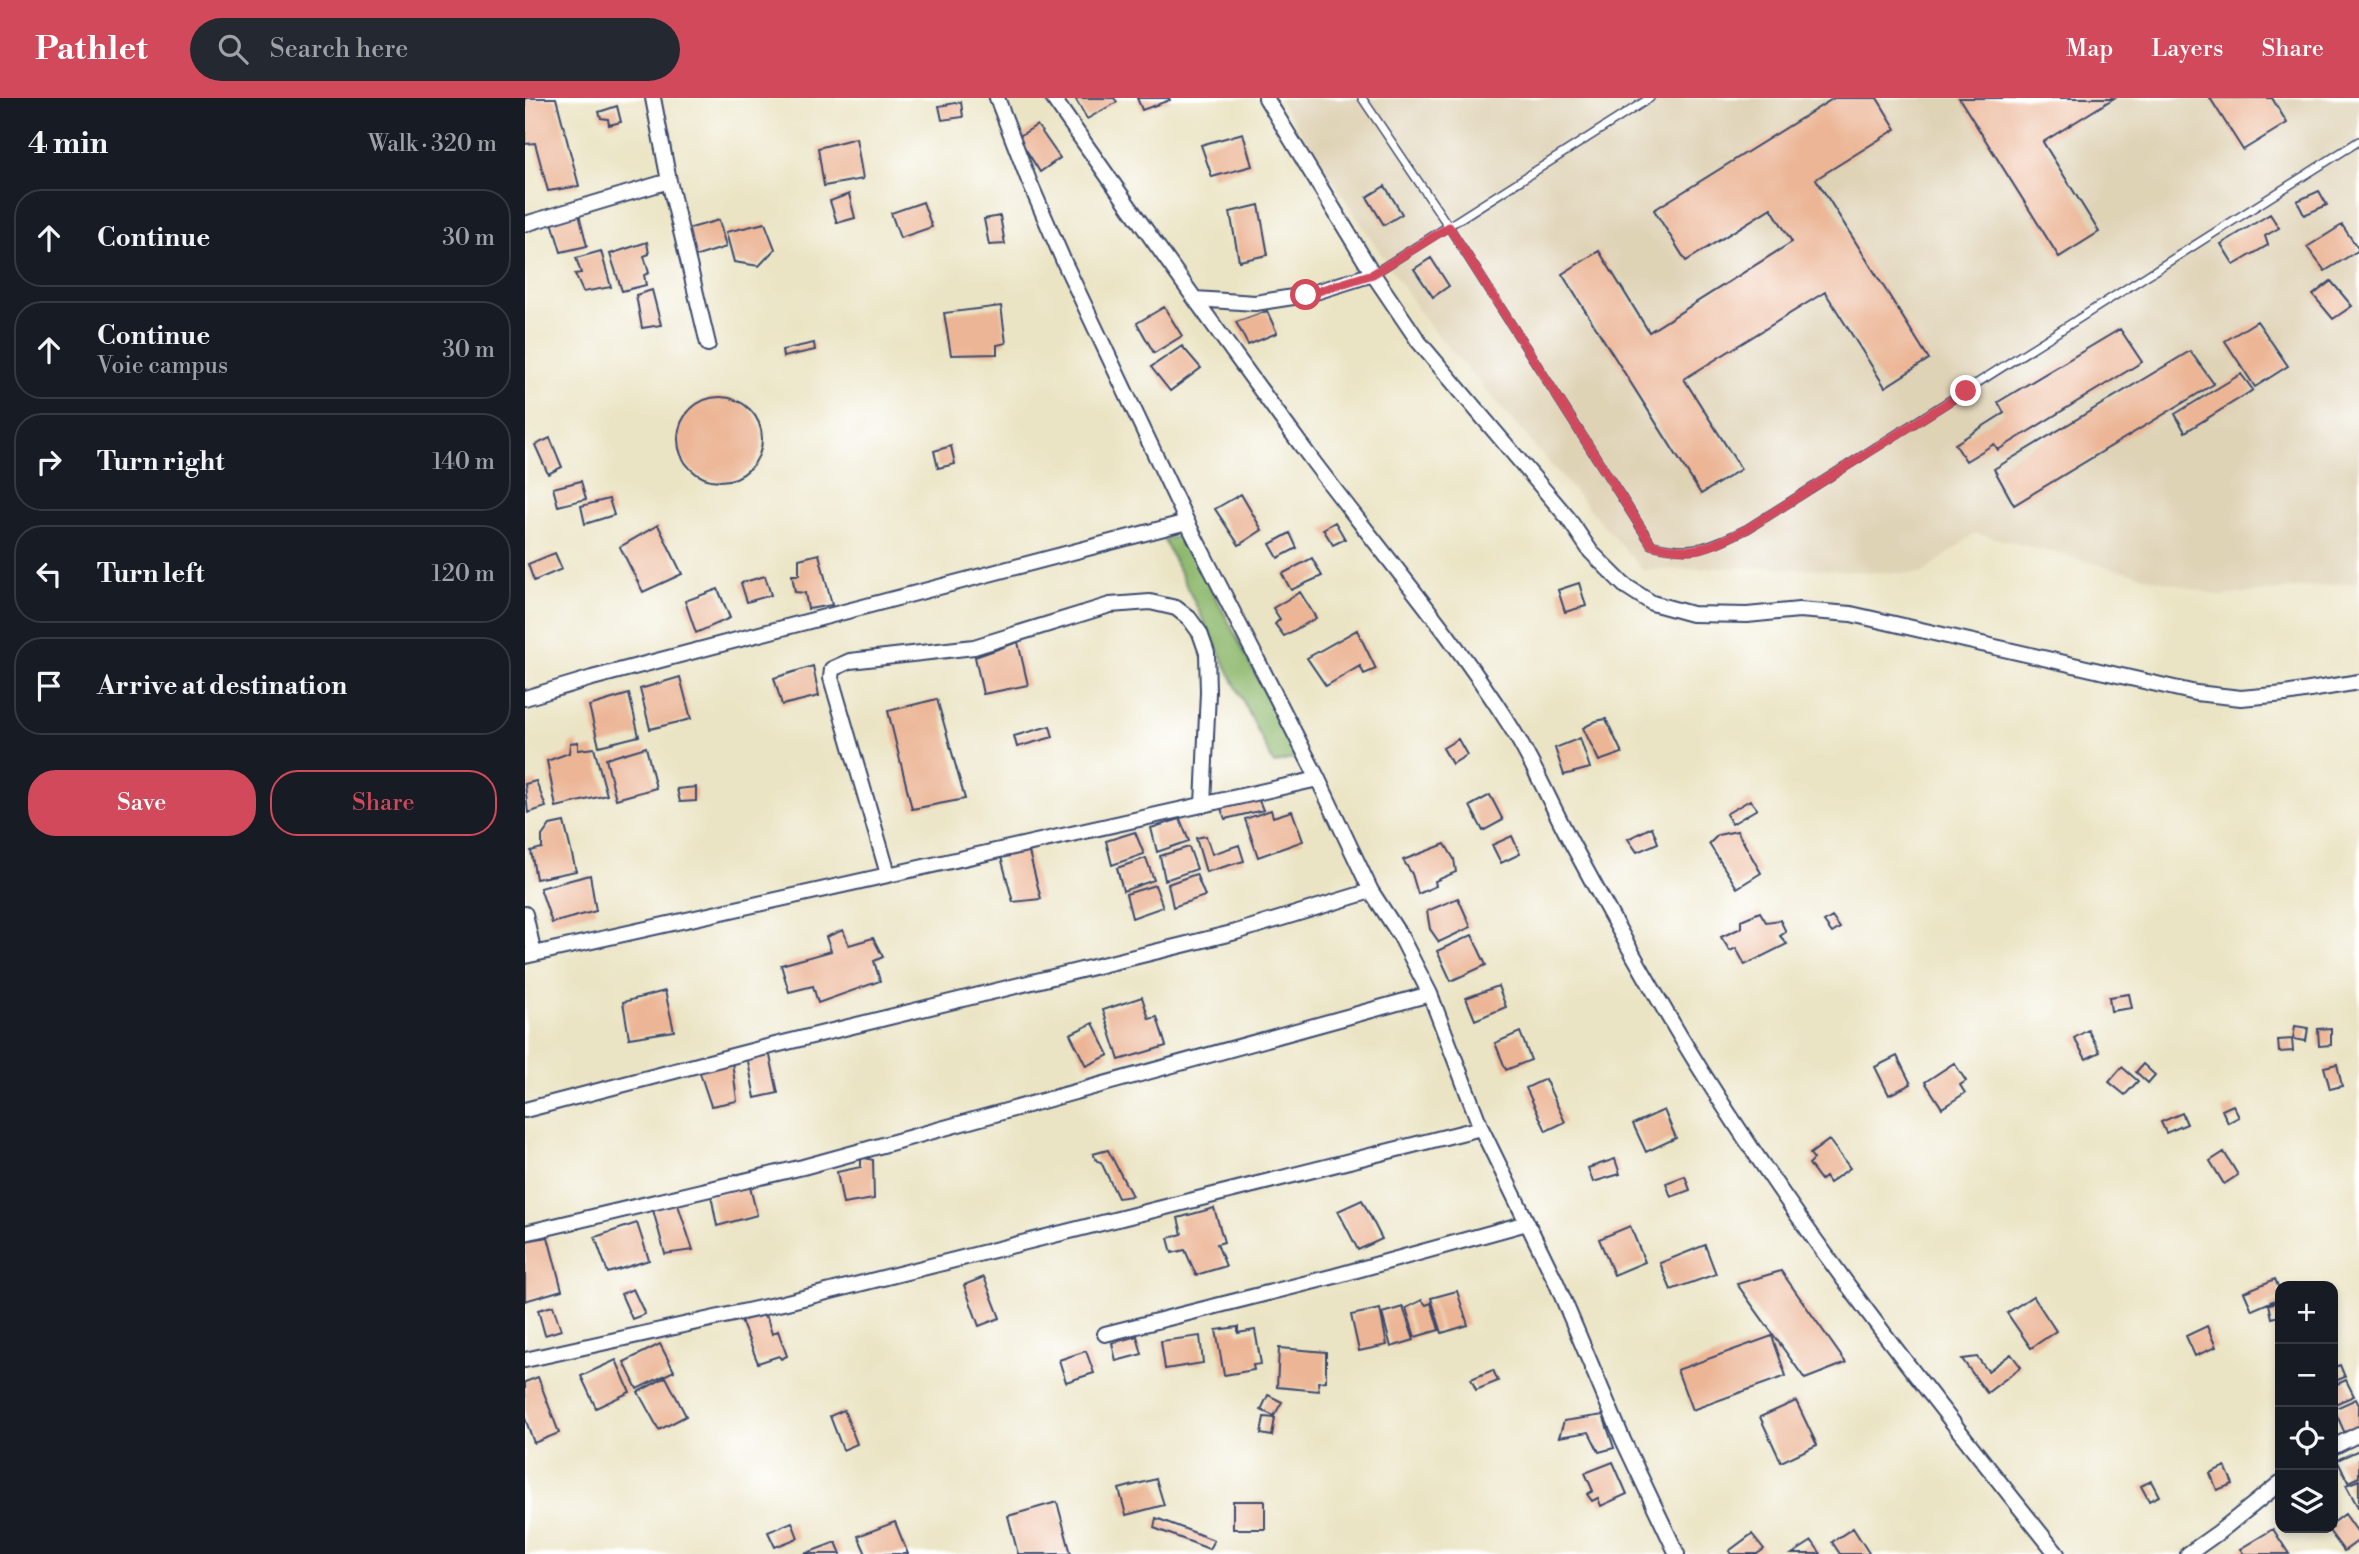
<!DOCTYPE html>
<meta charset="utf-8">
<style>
:root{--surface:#171b24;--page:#242831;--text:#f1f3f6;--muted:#9ea1a6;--line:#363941;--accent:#d1495b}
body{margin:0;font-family:"Libre Bodoni",serif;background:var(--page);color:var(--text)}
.controls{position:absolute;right:21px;bottom:21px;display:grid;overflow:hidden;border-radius:14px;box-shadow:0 4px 10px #0003}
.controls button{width:63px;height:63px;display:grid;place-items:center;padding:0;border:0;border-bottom:2px solid var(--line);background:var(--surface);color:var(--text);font:35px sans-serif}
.stop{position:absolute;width:21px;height:21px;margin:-16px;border:5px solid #d1495b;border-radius:50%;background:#fff}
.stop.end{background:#d1495b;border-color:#fff;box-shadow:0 2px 7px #0008}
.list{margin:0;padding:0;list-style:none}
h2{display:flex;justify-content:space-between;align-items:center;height:91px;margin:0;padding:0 28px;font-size:30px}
h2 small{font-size:23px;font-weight:400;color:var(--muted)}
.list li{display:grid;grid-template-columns:46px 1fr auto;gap:21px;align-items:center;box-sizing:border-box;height:98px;margin:0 14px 14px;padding:0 14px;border:2px solid var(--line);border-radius:28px}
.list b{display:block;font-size:26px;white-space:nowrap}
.list p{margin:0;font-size:23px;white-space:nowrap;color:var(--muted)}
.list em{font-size:23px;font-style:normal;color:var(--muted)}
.actions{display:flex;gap:14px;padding:21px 28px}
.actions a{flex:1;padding:16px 0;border:2px solid var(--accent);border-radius:28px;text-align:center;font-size:24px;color:var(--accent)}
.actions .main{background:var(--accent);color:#fff}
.icon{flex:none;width:38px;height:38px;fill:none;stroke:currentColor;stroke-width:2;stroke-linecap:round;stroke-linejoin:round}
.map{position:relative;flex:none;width:1834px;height:1456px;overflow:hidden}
header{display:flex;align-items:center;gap:42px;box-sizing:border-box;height:98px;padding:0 35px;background:var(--accent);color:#fff}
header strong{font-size:33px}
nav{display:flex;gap:38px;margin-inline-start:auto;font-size:24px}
.search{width:490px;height:63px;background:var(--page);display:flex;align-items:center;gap:18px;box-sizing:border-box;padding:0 24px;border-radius:38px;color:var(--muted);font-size:26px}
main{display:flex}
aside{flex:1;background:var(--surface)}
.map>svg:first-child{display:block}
.built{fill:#dfd3b6}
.forest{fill:#90b96f;stroke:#567466;stroke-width:2}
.building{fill:#ecb696}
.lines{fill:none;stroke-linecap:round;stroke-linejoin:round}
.service-casing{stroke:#3a4a6d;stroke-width:10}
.minor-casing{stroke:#3a4a6d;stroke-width:18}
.service{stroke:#fff;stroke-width:7}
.minor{stroke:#fff;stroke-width:14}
.route{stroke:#d1495b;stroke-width:9}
</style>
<header>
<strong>Pathlet</strong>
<div class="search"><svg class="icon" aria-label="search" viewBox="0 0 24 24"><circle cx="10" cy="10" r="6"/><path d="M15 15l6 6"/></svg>Search here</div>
<nav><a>Map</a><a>Layers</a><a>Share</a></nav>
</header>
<main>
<aside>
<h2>4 min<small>Walk · 320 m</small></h2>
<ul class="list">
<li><svg class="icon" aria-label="ahead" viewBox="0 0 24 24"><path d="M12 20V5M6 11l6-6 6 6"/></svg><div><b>Continue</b></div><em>30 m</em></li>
<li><svg class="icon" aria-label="ahead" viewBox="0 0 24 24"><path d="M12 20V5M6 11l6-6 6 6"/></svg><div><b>Continue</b><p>Voie campus</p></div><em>30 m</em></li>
<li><svg class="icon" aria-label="right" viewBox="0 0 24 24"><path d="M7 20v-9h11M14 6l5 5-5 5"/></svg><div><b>Turn right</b></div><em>140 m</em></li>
<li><svg class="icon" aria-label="left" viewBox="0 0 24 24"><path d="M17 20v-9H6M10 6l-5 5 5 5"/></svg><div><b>Turn left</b></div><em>120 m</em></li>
<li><svg class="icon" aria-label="arrive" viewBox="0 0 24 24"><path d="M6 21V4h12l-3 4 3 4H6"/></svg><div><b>Arrive at destination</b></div></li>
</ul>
<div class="actions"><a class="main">Save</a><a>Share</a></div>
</aside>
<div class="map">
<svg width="1834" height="1456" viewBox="0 0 1834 1456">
<rect width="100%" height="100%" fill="#fff"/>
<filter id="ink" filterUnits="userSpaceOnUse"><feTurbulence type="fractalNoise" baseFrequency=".0143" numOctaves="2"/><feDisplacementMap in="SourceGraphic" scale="14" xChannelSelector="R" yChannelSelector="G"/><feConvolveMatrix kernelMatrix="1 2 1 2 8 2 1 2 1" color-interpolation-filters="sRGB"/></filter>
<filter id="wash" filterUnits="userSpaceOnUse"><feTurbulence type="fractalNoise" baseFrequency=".00686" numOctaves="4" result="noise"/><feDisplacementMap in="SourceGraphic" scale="28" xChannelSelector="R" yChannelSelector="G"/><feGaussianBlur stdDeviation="1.57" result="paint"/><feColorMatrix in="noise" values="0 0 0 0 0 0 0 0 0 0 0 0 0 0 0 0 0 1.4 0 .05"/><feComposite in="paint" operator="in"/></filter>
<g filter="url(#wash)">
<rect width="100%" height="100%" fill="#ebe4c4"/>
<path class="built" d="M 753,0 L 1834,0 L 1834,484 L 1696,498 L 1450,435 L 1397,476 L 1233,469 L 1118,472 L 901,224 Z"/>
<path class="forest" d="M 659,437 L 773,659 L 749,666 L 639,442 Z"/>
<g id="blocks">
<path class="building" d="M 0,0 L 31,0 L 54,88 L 23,93 L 10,45 L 0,46 Z
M 550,0 L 589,0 L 592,4 L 562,21 Z
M 612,0 L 644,0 L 645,2 L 617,12 Z
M 1309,0 L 1352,0 L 1371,31 L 1291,81 L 1404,261 L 1360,289 L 1300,194 L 1159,281 L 1216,371 L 1176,396 L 1037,176 L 1074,153 L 1124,234 L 1267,144 L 1246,110 L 1161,163 L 1129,112 Z
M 1434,0 L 1589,0 L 1518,44 L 1574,134 L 1534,159 Z
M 1685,0 L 1747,0 L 1762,25 L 1718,52 Z
M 436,4 L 438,19 L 417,22 L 414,8 Z
M 92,8 L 96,24 L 84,27 L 83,21 L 76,20 L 74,14 Z
M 512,27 L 535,60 L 515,74 L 493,39 Z
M 718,35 L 727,68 L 687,79 L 676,47 Z
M 331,40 L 338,81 L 299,88 L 293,50 Z
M 860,88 L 877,116 L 859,127 L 842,99 Z
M 1794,93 L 1802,107 L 1779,117 L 1772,103 Z
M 324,96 L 330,120 L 312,125 L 305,103 Z
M 398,104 L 407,129 L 375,140 L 366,115 Z
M 734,107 L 743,157 L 714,163 L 705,114 Z
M 54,116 L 62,148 L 36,154 L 27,124 Z
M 1745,116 L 1754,130 L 1740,138 L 1743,147 L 1709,167 L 1696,146 Z
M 475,118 L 480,146 L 464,147 L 459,121 Z
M 194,122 L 201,149 L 166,160 L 159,132 Z
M 240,125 L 250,151 L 234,168 L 209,164 L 201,134 Z
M 1817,127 L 1834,152 L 1800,173 L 1782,149 Z
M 122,144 L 124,156 L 119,158 L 124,175 L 119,177 L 121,187 L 97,193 L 85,156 Z
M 76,153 L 86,189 L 58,194 L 50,176 L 56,175 L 51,160 Z
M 906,160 L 924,188 L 908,199 L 889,171 Z
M 1806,183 L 1827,208 L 1808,221 L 1788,197 Z
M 127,192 L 136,227 L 117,230 L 111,197 Z
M 476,208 L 481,245 L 472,247 L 472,256 L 426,257 L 419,215 Z
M 639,209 L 657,238 L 629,255 L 612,225 Z
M 742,213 L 752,235 L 723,247 L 711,224 Z
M 1732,223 L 1763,268 L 1730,289 L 1700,243 Z
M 1595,231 L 1617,264 L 1473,352 L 1469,346 L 1441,363 L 1430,346 L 1479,315 L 1473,304 Z
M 289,245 L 290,252 L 258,259 L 257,252 Z
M 657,248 L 676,270 L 645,293 L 626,269 Z
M 1665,253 L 1689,286 L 1489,407 L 1469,371 Z
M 1716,276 L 1728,292 L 1660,334 L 1650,316 Z
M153 341a42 42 0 1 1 84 0a42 42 0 1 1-84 0Z
M 25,340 L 37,369 L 23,376 L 10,347 Z
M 426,348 L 430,366 L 413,370 L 409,353 Z
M 56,383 L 61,401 L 33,408 L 28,390 Z
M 716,396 L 737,432 L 714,447 L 690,411 Z
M 84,401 L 89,417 L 60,426 L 56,408 Z
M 810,424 L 820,441 L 808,447 L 798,431 Z
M 133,427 L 157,476 L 118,494 L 95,449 Z
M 765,435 L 772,450 L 753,460 L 745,446 Z
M 30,455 L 37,471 L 9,483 L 3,466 Z
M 294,456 L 307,507 L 283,511 L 280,495 L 270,494 L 267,477 L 274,477 L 274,461 Z
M 787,460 L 797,478 L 766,492 L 757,476 Z
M 240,478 L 246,497 L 222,504 L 216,485 Z
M 1054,485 L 1061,508 L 1040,514 L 1033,492 Z
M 193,491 L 205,520 L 171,535 L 160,503 Z
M 775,494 L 791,520 L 759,538 L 750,526 L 755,521 L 748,510 Z
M 832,532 L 851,571 L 839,576 L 835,568 L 801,588 L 782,560 Z
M 493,544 L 503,587 L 458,596 L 450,559 Z
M 288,568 L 294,598 L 257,607 L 249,580 Z
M 155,579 L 166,621 L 125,631 L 115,591 Z
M 104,596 L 114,638 L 74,648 L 64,608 Z
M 412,601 L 440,701 L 387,711 L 363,613 Z
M 1081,621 L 1097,655 L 1074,663 L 1058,630 L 1071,623 Z
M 525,628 L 528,639 L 492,649 L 489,638 Z
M 1055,640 L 1065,670 L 1039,677 L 1030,650 Z
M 933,641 L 942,657 L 927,666 L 918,650 Z
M 53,644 L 53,652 L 69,650 L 82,697 L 31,709 L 22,663 L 44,655 L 45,645 Z
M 121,649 L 131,690 L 91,701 L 81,661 Z
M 11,683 L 21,709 L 3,715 L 0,686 Z
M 171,689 L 171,703 L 155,704 L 152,691 Z
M 965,697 L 978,722 L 958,733 L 945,708 Z
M 733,700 L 738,712 L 700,721 L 695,708 Z
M 1225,702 L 1232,711 L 1207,726 L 1201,716 Z
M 746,712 L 748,719 L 767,713 L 778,743 L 733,759 L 720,721 Z
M 655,721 L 664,743 L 632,754 L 626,730 Z
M 39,724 L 51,773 L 11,781 L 6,753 L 17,750 L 17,738 L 25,727 Z
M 1127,729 L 1133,745 L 1112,754 L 1103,741 Z
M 1212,733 L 1236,775 L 1212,790 L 1184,746 L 1193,737 Z
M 610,734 L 619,756 L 587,767 L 581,743 Z
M 681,738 L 687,756 L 714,747 L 719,763 L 681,774 L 671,740 Z
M 987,738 L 995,756 L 976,765 L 967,747 Z
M 920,746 L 929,761 L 931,774 L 910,783 L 911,788 L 893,796 L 887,776 L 878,762 Z
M 664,749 L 672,771 L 640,782 L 635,758 Z
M 503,750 L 516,801 L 488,804 L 476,759 Z
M 621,760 L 629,782 L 598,793 L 592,770 Z
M 671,776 L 680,798 L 648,809 L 643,786 Z
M 65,777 L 71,813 L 27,825 L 15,790 Z
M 630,787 L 638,809 L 607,820 L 601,796 Z
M 933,800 L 946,829 L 914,844 L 905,831 L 902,813 Z
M 1235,814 L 1241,824 L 1255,822 L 1261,834 L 1255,838 L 1262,846 L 1220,867 L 1211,850 L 1205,853 L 1196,839 L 1216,830 L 1216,822 Z
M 1307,819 L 1315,830 L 1307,835 L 1299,824 Z
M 318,832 L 324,847 L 348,840 L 358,859 L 349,863 L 355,883 L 293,905 L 288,888 L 264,894 L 256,867 L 306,853 L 301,839 Z
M 947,837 L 961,867 L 926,883 L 912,853 Z
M 973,888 L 981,909 L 950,922 L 941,900 Z
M 140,893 L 149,933 L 104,940 L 98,904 Z
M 1604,896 L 1607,910 L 1586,913 L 1584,899 Z
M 617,899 L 624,921 L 632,919 L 641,948 L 594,962 L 578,912 Z
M 568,925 L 584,957 L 561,968 L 545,936 Z
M 1770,928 L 1783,930 L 1781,943 L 1768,941 Z
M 1806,930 L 1806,947 L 1794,948 L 1793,931 Z
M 1563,932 L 1575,954 L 1561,961 L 1549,940 Z
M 995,934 L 1006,962 L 981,972 L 970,945 Z
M 1767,941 L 1768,953 L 1754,954 L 1753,942 Z
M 244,953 L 253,995 L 230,1000 L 222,958 Z
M 1372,958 L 1386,986 L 1364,997 L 1350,969 Z
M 207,963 L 212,1003 L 186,1008 L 174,972 Z
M 1429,965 L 1441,983 L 1435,987 L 1440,995 L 1417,1010 L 1400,984 Z
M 1618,966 L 1630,977 L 1623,985 L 1611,974 Z
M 1812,966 L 1817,988 L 1805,991 L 1799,969 Z
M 1597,969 L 1613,983 L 1600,997 L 1584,984 Z
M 1020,981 L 1040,1024 L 1021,1033 L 1001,990 Z
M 1708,1007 L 1714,1019 L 1703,1025 L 1697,1012 Z
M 1139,1012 L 1151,1040 L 1121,1054 L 1108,1026 Z
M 1657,1015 L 1662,1026 L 1641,1035 L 1636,1024 Z
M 1304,1042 L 1325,1070 L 1304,1085 L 1300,1079 L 1296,1082 L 1284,1066 L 1289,1061 L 1285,1056 Z
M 583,1052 L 607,1098 L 593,1100 L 576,1064 L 572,1063 L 568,1056 Z
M 1699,1054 L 1713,1077 L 1699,1086 L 1685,1063 Z
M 336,1059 L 348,1062 L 349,1101 L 318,1106 L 312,1074 L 336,1069 Z
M 1090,1061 L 1095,1076 L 1068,1084 L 1063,1070 Z
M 1160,1078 L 1165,1092 L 1146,1099 L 1141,1085 Z
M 225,1089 L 232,1117 L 192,1128 L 186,1097 Z
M 837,1102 L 857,1141 L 833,1152 L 813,1113 Z
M 152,1104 L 168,1152 L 140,1156 L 128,1112 Z
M 689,1110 L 699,1144 L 692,1146 L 701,1168 L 671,1177 L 660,1152 L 647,1155 L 643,1140 L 657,1136 L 653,1120 Z
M 112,1125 L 124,1162 L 83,1175 L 70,1139 Z
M 1105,1128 L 1120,1164 L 1089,1177 L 1074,1141 Z
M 23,1139 L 37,1192 L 0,1203 L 0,1143 Z
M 1180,1147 L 1191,1176 L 1146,1192 L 1135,1165 Z
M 1256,1173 L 1321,1265 L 1280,1281 L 1212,1186 Z
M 459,1179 L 475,1220 L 454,1228 L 439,1187 Z
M 1750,1181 L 1755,1193 L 1755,1200 L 1727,1212 L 1719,1194 Z
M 108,1191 L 120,1216 L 107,1221 L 96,1196 Z
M 932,1193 L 943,1227 L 917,1235 L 906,1200 Z
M 1508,1198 L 1531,1233 L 1506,1250 L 1482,1215 Z
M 897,1202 L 901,1207 L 906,1205 L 914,1232 L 890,1239 L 881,1210 Z
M 1755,1204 L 1755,1218 L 1747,1220 L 1744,1206 Z
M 28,1208 L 36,1232 L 20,1237 L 13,1212 Z
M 878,1209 L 889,1242 L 866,1249 L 857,1215 Z
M 855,1211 L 862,1247 L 834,1253 L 826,1217 Z
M 234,1216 L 242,1220 L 247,1236 L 253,1233 L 262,1258 L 256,1261 L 254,1258 L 233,1265 L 216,1223 Z
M 1682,1228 L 1691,1249 L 1670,1258 L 1661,1238 Z
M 713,1229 L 713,1235 L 730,1232 L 736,1266 L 728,1267 L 729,1272 L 699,1277 L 691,1232 Z
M 612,1238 L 617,1256 L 591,1263 L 587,1245 Z
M 675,1238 L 678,1265 L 640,1271 L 636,1243 Z
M 1247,1238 L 1261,1278 L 1167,1312 L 1152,1272 Z
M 135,1246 L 149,1273 L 112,1291 L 99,1264 Z
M 754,1250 L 801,1254 L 801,1283 L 793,1284 L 794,1293 L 752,1289 Z
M 561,1253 L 569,1275 L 541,1284 L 534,1262 Z
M 1486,1256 L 1496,1269 L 1462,1295 L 1437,1261 L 1452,1259 L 1463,1273 Z
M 91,1262 L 105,1294 L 71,1310 L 56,1278 Z
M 1815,1267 L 1820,1279 L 1808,1284 L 1808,1270 Z
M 968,1272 L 973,1283 L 951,1292 L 946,1281 Z
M 13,1279 L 34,1335 L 9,1345 L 0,1320 L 0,1284 Z
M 141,1279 L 161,1318 L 134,1332 L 113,1294 Z
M 1821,1282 L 1829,1298 L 1810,1306 L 1808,1301 L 1808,1288 Z
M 743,1297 L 757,1304 L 749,1318 L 736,1312 Z
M 1831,1301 L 1834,1307 L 1834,1335 L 1822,1340 L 1809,1311 Z
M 1271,1303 L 1292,1347 L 1256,1364 L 1235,1319 Z
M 319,1312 L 332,1346 L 318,1352 L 305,1318 Z
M 1078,1317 L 1089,1350 L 1074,1354 L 1064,1334 L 1034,1339 L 1039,1323 Z
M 739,1319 L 750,1320 L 747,1338 L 736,1336 Z
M 1834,1352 L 1834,1379 L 1823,1384 L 1812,1362 Z
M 1088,1364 L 1102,1396 L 1076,1408 L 1073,1400 L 1067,1403 L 1062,1396 L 1068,1393 L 1060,1375 Z
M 1700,1368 L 1708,1386 L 1692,1392 L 1685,1375 Z
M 631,1381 L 639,1407 L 601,1417 L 594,1391 Z
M 1834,1382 L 1834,1411 L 1821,1387 Z
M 1626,1383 L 1634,1398 L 1624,1403 L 1616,1388 Z
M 708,1403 L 740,1403 L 740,1431 L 708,1431 Z
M 532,1404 L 546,1456 L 493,1456 L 483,1418 Z
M 1820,1416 L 1834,1436 L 1834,1442 L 1819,1453 L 1802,1430 L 1808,1430 L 1808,1425 Z
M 631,1420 L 689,1442 L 684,1451 L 629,1430 Z
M 267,1424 L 273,1440 L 250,1449 L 243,1434 Z
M 370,1424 L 383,1456 L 341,1456 L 333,1438 Z
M 1328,1430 L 1344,1455 L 1342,1456 L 1315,1456 L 1307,1444 Z
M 1748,1431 L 1764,1456 L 1719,1456 L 1715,1451 Z
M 1227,1436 L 1239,1451 L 1232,1456 L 1206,1456 L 1204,1453 Z
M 1287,1443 L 1296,1456 L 1267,1456 Z
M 311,1444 L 316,1456 L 279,1456 Z"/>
</g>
</g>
<g filter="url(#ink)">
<use href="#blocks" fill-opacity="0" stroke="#3a4a6d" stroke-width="2"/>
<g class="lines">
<g class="service-casing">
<path id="service" d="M 837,0 L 924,129 L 1127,447 C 1170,457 1183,449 1222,431 L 1834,43
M 848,176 L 1125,0"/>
</g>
<g class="minor-casing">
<path id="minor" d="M 128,0 L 144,83 L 183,246
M 472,0 L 504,83 L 539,164 L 662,424 L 793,681 L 846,793 L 876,839 L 905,896 L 956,1030 L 1031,1184 L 1098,1342 L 1152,1456
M 528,0 C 613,122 699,243 787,362 C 853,450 925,533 984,626 C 1008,663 1025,705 1046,744 C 1081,809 1117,874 1155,938 C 1266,1122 1398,1289 1532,1456
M 741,0 L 848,176
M 0,126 L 144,83
M 670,201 L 730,205 L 781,197 L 848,176 L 894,244 L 1043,420 L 1066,454 L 1099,487 L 1127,505 L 1167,516 L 1222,517 L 1274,512 L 1326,516 L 1671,595 L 1716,600 L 1760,596 L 1834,584
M 0,600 L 67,580 L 662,424
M 363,776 L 306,580 L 307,571 L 325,563 L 449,549 L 585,507 L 625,504 L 651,510 L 664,520 L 675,535 L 682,555 L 683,594 L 678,707
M 0,816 L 9,856
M 0,858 L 793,681
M 0,1012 L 238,950 L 711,834 L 846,793
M 0,1135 L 278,1069 L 905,896
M 580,1236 L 810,1178 L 1002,1125
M 0,1262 L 258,1205 L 956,1030
M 1808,1349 L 1834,1336
M 1663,1456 L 1694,1434 L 1755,1385"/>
</g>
<use href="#service" class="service"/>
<use href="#minor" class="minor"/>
</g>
</g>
<g class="lines" filter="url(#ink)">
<path class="route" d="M 781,197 L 848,176 L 924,129 L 1127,447 C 1172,458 1182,450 1222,431 L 1441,293"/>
</g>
</svg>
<div class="controls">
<button>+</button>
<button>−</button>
<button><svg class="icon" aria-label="locate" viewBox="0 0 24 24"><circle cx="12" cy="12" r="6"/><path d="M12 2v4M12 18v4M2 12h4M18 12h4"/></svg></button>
<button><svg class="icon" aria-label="layers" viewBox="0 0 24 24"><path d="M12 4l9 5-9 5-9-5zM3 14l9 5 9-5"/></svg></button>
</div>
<div class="stop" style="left:781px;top:197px"></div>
<div class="stop end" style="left:1441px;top:293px"></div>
</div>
</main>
